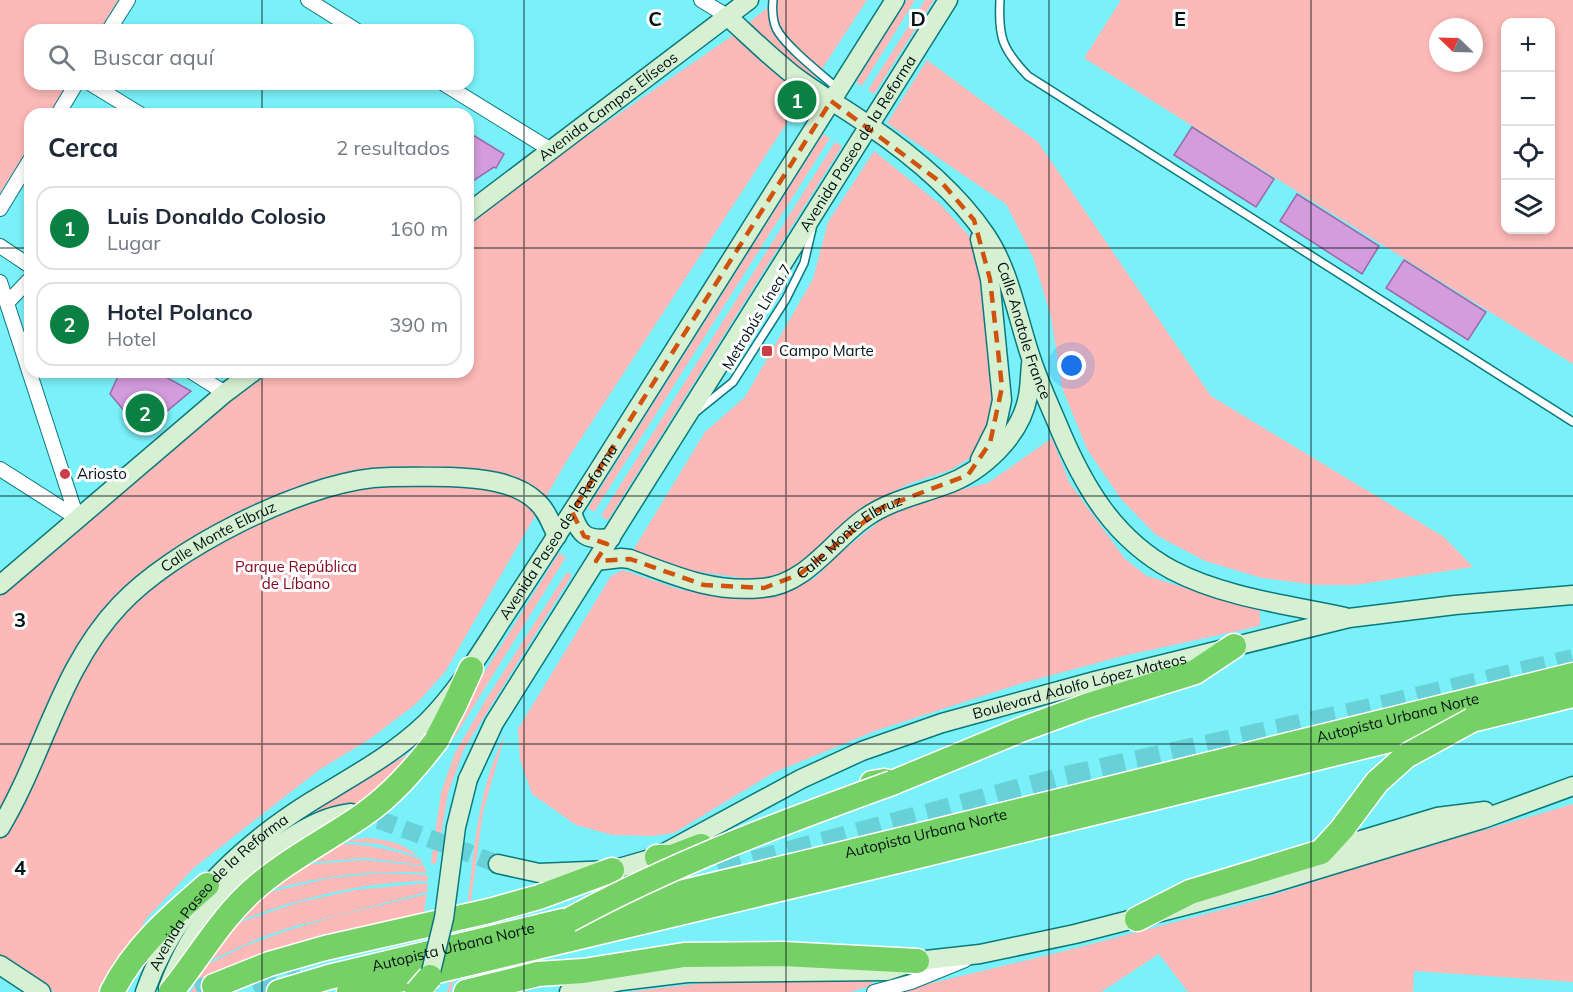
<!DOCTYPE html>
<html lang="es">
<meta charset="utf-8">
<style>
:root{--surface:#fff;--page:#f6f6f7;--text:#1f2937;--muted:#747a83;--line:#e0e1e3;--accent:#0b8043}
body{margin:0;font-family:Mulish,sans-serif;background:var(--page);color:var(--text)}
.controls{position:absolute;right:18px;top:18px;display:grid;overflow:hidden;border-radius:12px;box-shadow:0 3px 9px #0003}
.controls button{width:54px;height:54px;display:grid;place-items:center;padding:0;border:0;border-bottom:2px solid var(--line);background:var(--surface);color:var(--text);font:30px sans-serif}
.compass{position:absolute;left:1429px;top:18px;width:54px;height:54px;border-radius:50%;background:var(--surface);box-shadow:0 3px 9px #0003;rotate:293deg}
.you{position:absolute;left:1072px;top:366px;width:21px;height:21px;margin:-15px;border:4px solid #fff;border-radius:50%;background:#1a73e8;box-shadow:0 0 0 9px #1a73e833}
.badge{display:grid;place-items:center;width:39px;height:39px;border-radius:50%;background:var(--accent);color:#fff;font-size:20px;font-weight:700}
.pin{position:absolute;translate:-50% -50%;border:3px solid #fff;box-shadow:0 2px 6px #0006}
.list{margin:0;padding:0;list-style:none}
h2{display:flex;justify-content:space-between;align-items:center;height:78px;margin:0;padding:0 24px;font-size:26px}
h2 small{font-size:20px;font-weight:400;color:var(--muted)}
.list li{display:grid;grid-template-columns:39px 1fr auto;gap:18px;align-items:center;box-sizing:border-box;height:84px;margin:0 12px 12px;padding:0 12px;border:2px solid var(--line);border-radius:18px}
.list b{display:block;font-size:22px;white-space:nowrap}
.list p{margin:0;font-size:20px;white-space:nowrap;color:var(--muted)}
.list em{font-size:20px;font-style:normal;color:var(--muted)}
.icon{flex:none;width:33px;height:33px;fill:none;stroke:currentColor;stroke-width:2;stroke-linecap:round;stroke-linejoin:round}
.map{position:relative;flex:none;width:1573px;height:992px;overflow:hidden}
.search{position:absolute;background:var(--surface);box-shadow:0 3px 9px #0003;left:24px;top:24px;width:450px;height:66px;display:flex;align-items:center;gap:15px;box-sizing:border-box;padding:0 21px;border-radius:18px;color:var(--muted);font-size:22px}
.panel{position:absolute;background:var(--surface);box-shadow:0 3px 9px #0003;left:24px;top:108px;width:450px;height:270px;border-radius:18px}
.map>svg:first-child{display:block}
.green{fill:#fcb9b7;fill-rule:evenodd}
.building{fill:#d39cdd;stroke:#9c69a7;stroke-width:1.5}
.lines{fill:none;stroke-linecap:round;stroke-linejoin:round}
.secondary-tunnel{stroke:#68d0d7;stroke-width:18;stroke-dasharray:18 9;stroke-linecap:butt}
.highway-tunnel{stroke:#68d0d7;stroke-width:24;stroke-dasharray:24 12;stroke-linecap:butt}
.lane-casing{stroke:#0a787d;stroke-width:10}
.street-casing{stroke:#0a787d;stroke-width:16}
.secondary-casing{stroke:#0a787d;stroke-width:21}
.highway-casing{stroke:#fff;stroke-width:27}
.lane{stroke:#fff;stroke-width:7}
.street{stroke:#fff;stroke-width:14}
.secondary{stroke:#d6f1d1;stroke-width:18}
.highway{stroke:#75d065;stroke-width:24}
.secondary-bridge-casing{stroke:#0a787d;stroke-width:21;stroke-linecap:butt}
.highway-bridge-casing{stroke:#fff;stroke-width:27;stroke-linecap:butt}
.secondary-bridge{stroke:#d6f1d1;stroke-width:18}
.highway-bridge{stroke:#75d065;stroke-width:24}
.marked{fill:none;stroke:#d1520d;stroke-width:4.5;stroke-dasharray:12 8;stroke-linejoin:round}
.grid{fill:none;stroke:#001214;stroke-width:1.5;stroke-opacity:0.55}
.poi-dot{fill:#cd3d48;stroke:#fdfdfd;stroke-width:2}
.labels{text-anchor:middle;stroke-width:6;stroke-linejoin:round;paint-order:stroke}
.street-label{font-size:15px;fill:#001214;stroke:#fdfdfd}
.poi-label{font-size:15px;fill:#001214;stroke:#fdfdfd;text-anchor:start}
.park-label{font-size:15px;fill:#81031d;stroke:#fdfdfd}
.grid-label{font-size:20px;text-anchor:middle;font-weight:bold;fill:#001214;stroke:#fdfdfd;stroke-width:6;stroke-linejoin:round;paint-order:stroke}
</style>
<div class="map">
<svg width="1573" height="992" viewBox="0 0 1573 992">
<rect width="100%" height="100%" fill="#7af1f9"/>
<path class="green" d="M 0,0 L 118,0 L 100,30 L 30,30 L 30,84 L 68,84 L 49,114 L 30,114 L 30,145 L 0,193 Z
M 777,0 L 867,0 L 569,457 L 445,672 L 416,704 L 370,739 L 319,770 L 195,867 L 146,919 L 106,992 L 54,992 L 0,955 L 0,594 L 232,400 L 272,372 L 468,372 L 468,226 L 562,153 L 732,36 Z
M 907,0 L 915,0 L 862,86 L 856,82 Z
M 925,0 L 934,0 L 874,94 L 868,90 Z
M 1121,0 L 1573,0 L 1573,364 L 1084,58 ZM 1506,22 L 1550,22 L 1550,230 L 1506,230 ZM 1438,27 L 1474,27 L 1474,63 L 1438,63 Z
M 927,60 L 1038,142 L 1211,396 L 1444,537 L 1473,567 L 1355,585 L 1316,585 L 1262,578 L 1205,561 L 1156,535 L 1121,499 L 1087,449 L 1062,388 L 1051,316 L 1033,257 L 1006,204 L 887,123 Z
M 823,134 L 830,138 L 594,512 L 588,508 Z
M 835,142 L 842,146 L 608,520 L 601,516 Z
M 874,151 L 941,205 L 976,243 L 997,309 L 995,421 L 976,454 L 951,470 L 911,483 L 874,501 L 836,530 L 803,565 L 764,581 L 692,571 L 656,558 L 632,552 L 705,432 L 745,397 L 813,279 L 828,222 Z
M 1052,438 L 1069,482 L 1125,559 L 1147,576 L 1260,611 L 1260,626 L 1119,657 L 1023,683 L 875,731 L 773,773 L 674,833 L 653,836 L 612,835 L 576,825 L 532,794 L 520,760 L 518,729 L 611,576 L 623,570 L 678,589 L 735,598 L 776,597 L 815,578 L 840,553 L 881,520 L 918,500 L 988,483 Z
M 559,553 L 566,557 L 456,735 L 430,767 L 454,734 L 481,678 Z
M 567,572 L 572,575 L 464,749 L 448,793 L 436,864 L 431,863 L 441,793 L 455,753 L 485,701 Z
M 505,735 L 483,812 L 467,929 L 451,990 L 450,992 L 447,992 C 454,970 461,948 465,925 C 474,861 475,794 505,735 Z
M 424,744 L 364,806 L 340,807 L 317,812 L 316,810 Z
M 1573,804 L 1573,982 L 1414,971 L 1413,992 L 1188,992 L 1159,954 L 1101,992 L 895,992 L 1061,952 L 1248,903 L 1369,864 Z
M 366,838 C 385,839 403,843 418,856 L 379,844 L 341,841 Z
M 339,844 C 368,844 393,850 420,859 L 423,865 L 366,858 L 304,863 Z
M 364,860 L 424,866 L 427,873 C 372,869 320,876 267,891 L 302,865 Z
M 384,873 L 427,875 L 428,881 C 362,882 298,898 237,922 L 266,893 L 331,878 Z
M 428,883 L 427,892 L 295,926 L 262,937 L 207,962 L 235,924 L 255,917 L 300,902 L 355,890 Z
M 427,894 L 423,916 L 212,992 L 191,992 L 206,965 L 245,946 L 286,931 L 335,916 Z
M 872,980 L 873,985 L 851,992 L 626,992 L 722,981 Z"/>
<path class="building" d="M 1192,127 L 1274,179 L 1256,207 L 1174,155 Z
M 468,132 L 504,154 L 496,168 L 494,167 L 468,184 Z
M 1297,194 L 1379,246 L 1362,274 L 1280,221 Z
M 1404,260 L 1486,312 L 1468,340 L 1386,288 Z
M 120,372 L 157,372 L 191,391 L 142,432 L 110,394 Z"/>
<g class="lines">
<path class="secondary-tunnel" d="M 352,813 L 385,822 L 498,864"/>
<path class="highway-tunnel" d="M 719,872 L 1066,778 L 1367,711 L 1573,661
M 197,992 L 214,986
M 255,992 L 273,984 L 301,976"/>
<g class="lane-casing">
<path id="lane" d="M 773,0 C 772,10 772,18 776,28 C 784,45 821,74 837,88
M 1000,0 C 998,37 1002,49 1028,76 L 1573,422
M 697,411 L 733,382 L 786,299 L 804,263 L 812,229"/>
</g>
<g class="street-casing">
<path id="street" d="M 308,0 L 356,30
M 701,0 L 727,16
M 109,30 L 128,0
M 91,84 L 140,114
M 444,84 L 551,150
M 58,114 L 76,84
M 0,209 L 30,160
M 0,246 L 30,266
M 0,282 L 77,518
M 7,303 L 30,279
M 192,372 L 225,393
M 0,469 L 77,518
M 874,992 L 911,982 L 965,960"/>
</g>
<g class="secondary-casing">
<g id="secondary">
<path id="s1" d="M 727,16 C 748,35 769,56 792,74 C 816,93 843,107 868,125 C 912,155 955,190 985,234 C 1010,270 1017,317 1031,358 C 1039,383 1050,406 1060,430 C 1085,489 1115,539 1172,570 C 1223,597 1289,605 1345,617"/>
<path id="s2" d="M 468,213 L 749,0"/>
<path d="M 980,239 L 990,279 L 1002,400 L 996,428 L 980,460"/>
<path d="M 572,512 C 579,535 586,541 611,538"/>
<path id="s3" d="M 596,561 L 621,558 L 630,559 C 675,576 713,593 762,588 C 806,585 832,541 865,518 C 889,501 918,495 945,485 C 982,472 1021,436 1028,396 C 1030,385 1030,374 1031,364"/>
<path d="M 0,585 L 225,393 L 253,372"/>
<path id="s4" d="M 468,779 L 494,723 L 948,0"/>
<path id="s5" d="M 0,828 C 44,755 60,668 120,605 C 171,550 297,486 373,478 C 398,476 424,477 450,477 C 478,478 515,481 536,501 C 547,510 551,524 557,536"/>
<path d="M 1321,852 L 1437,817 L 1485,811"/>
<path id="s6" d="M 498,864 L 539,873 L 612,870 L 657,857 L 801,779 L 862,751 L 942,723 L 1095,681 L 1349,618 L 1455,605 L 1573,595"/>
<path d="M 0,965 L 41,992"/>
<path d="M 168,988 C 191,926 232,874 288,839 C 308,826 327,816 351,813"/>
<path id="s7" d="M 145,992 C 174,908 238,847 312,801 C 351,777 393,755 427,722 C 458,691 481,652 505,615 C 536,568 567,520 598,471 C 697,314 796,157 895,0"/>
<path d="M 569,992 L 621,981 L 687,973 L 887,971 L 917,961 L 980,954 L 1075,934 L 1270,884 L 1483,819 L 1573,786"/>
</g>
</g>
<g class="highway-casing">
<g id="highway">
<path d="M 436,741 L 455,704 L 471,669"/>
<path d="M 872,783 L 884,781 L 892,783 L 1023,729 L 1086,706 L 1195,672 L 1234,646"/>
<path d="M 657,857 L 672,857 L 701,846"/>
<path d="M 1137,919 L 1190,892 L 1321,852 L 1342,829 L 1377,782 L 1406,756"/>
<path d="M 214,986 L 269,964 L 325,948 L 489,911 L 539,897 L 612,870"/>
<path d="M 112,992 C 134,948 170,917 207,885"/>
<path id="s8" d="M 279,992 L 329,977 L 913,837 L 1573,675"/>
<path d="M 349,992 L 918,856 L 1573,695"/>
<path d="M 466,992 L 538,974 L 583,971 L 684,955 L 783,954 L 917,961"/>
</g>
</g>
<use href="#lane" class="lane"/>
<use href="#street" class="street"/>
<use href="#secondary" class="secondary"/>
<use href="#highway" class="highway"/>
<g class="secondary-bridge-casing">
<path id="secondary-bridge" d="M 427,988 L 444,918 L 456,827 L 468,779"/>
</g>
<g class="highway-bridge-casing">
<path id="highway-bridge" d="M 1406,756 L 1472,720
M 569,920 C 672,864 781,823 892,783
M 171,992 C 199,958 220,919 254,889 C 287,860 327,840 363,815 C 392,795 415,768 436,741
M 417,992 L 430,977"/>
</g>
<use href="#secondary-bridge" class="secondary-bridge"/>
<use href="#highway-bridge" class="highway-bridge"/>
</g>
<path class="marked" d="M 831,101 L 943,184 L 974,220 L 990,279 L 1002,387 L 990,443 L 968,475 L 881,508 L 800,574 L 764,588 L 704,585 L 630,559 L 596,561 L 607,544 L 584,536 L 572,512 Z"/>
<path class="grid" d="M 262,0 L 262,30M 524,0 L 524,992M 786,0 L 786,992M 1049,0 L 1049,992M 1311,0 L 1311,992M 262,84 L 262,114M 0,248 L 30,248M 468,248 L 1573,248M 262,372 L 262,992M 0,496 L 1573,496M 0,744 L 1573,744"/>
<g class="poi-dot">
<rect x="761" y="345" width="12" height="12" rx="3"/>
<circle cx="65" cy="474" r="6"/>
</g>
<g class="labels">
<g class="street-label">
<text dy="5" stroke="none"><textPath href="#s2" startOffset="176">Avenida Campos Elíseos</textPath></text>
<text dy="5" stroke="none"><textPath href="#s4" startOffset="746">Avenida Paseo de la Reforma</textPath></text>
<text transform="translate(757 317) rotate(-59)" y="5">Metrobús Línea 7</text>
<text dy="5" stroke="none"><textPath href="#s1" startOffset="444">Calle Anatole France</textPath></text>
<text dy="5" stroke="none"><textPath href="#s7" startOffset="630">Avenida Paseo de la Reforma</textPath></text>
<text dy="5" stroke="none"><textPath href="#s5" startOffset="375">Calle Monte Elbruz</textPath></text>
<text dy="5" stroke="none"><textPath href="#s3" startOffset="274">Calle Monte Elbruz</textPath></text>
<text dy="5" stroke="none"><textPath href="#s6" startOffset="620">Boulevard Adolfo López Mateos</textPath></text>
<text dy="5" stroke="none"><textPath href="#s8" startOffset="1152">Autopista Urbana Norte</textPath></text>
<text dy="5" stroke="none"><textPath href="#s8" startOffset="666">Autopista Urbana Norte</textPath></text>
<text dy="5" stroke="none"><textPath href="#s7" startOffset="126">Avenida Paseo de la Reforma</textPath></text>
<text dy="5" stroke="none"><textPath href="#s8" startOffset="180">Autopista Urbana Norte</textPath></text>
</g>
<g class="poi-label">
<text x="779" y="356">Campo Marte</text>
<text x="77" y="479">Ariosto</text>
</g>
<g class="park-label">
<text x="296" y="572">Parque República<tspan x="296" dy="17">de Líbano</tspan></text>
</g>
</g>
<g class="grid-label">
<text x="655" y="26">C</text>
<text x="918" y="26">D</text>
<text x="1180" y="26">E</text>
<text x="20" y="627">3</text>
<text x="20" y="875">4</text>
</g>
</svg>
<div class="controls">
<button>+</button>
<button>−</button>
<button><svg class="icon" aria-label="locate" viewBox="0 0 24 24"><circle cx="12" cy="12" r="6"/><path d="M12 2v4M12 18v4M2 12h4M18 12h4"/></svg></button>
<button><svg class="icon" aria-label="layers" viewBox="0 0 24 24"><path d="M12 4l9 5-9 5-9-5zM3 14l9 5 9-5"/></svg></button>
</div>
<svg class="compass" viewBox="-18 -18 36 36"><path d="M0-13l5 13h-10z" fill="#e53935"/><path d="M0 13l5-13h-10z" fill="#747a83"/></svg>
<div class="you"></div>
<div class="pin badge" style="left:797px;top:100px">1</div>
<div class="pin badge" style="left:145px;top:413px">2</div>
<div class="search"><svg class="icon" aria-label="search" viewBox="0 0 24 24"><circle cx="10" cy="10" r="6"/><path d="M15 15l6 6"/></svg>Buscar aquí</div>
<section class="panel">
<h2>Cerca<small>2 resultados</small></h2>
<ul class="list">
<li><span class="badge">1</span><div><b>Luis Donaldo Colosio</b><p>Lugar</p></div><em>160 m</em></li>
<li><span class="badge">2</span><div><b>Hotel Polanco</b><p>Hotel</p></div><em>390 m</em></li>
</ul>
</section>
</div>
